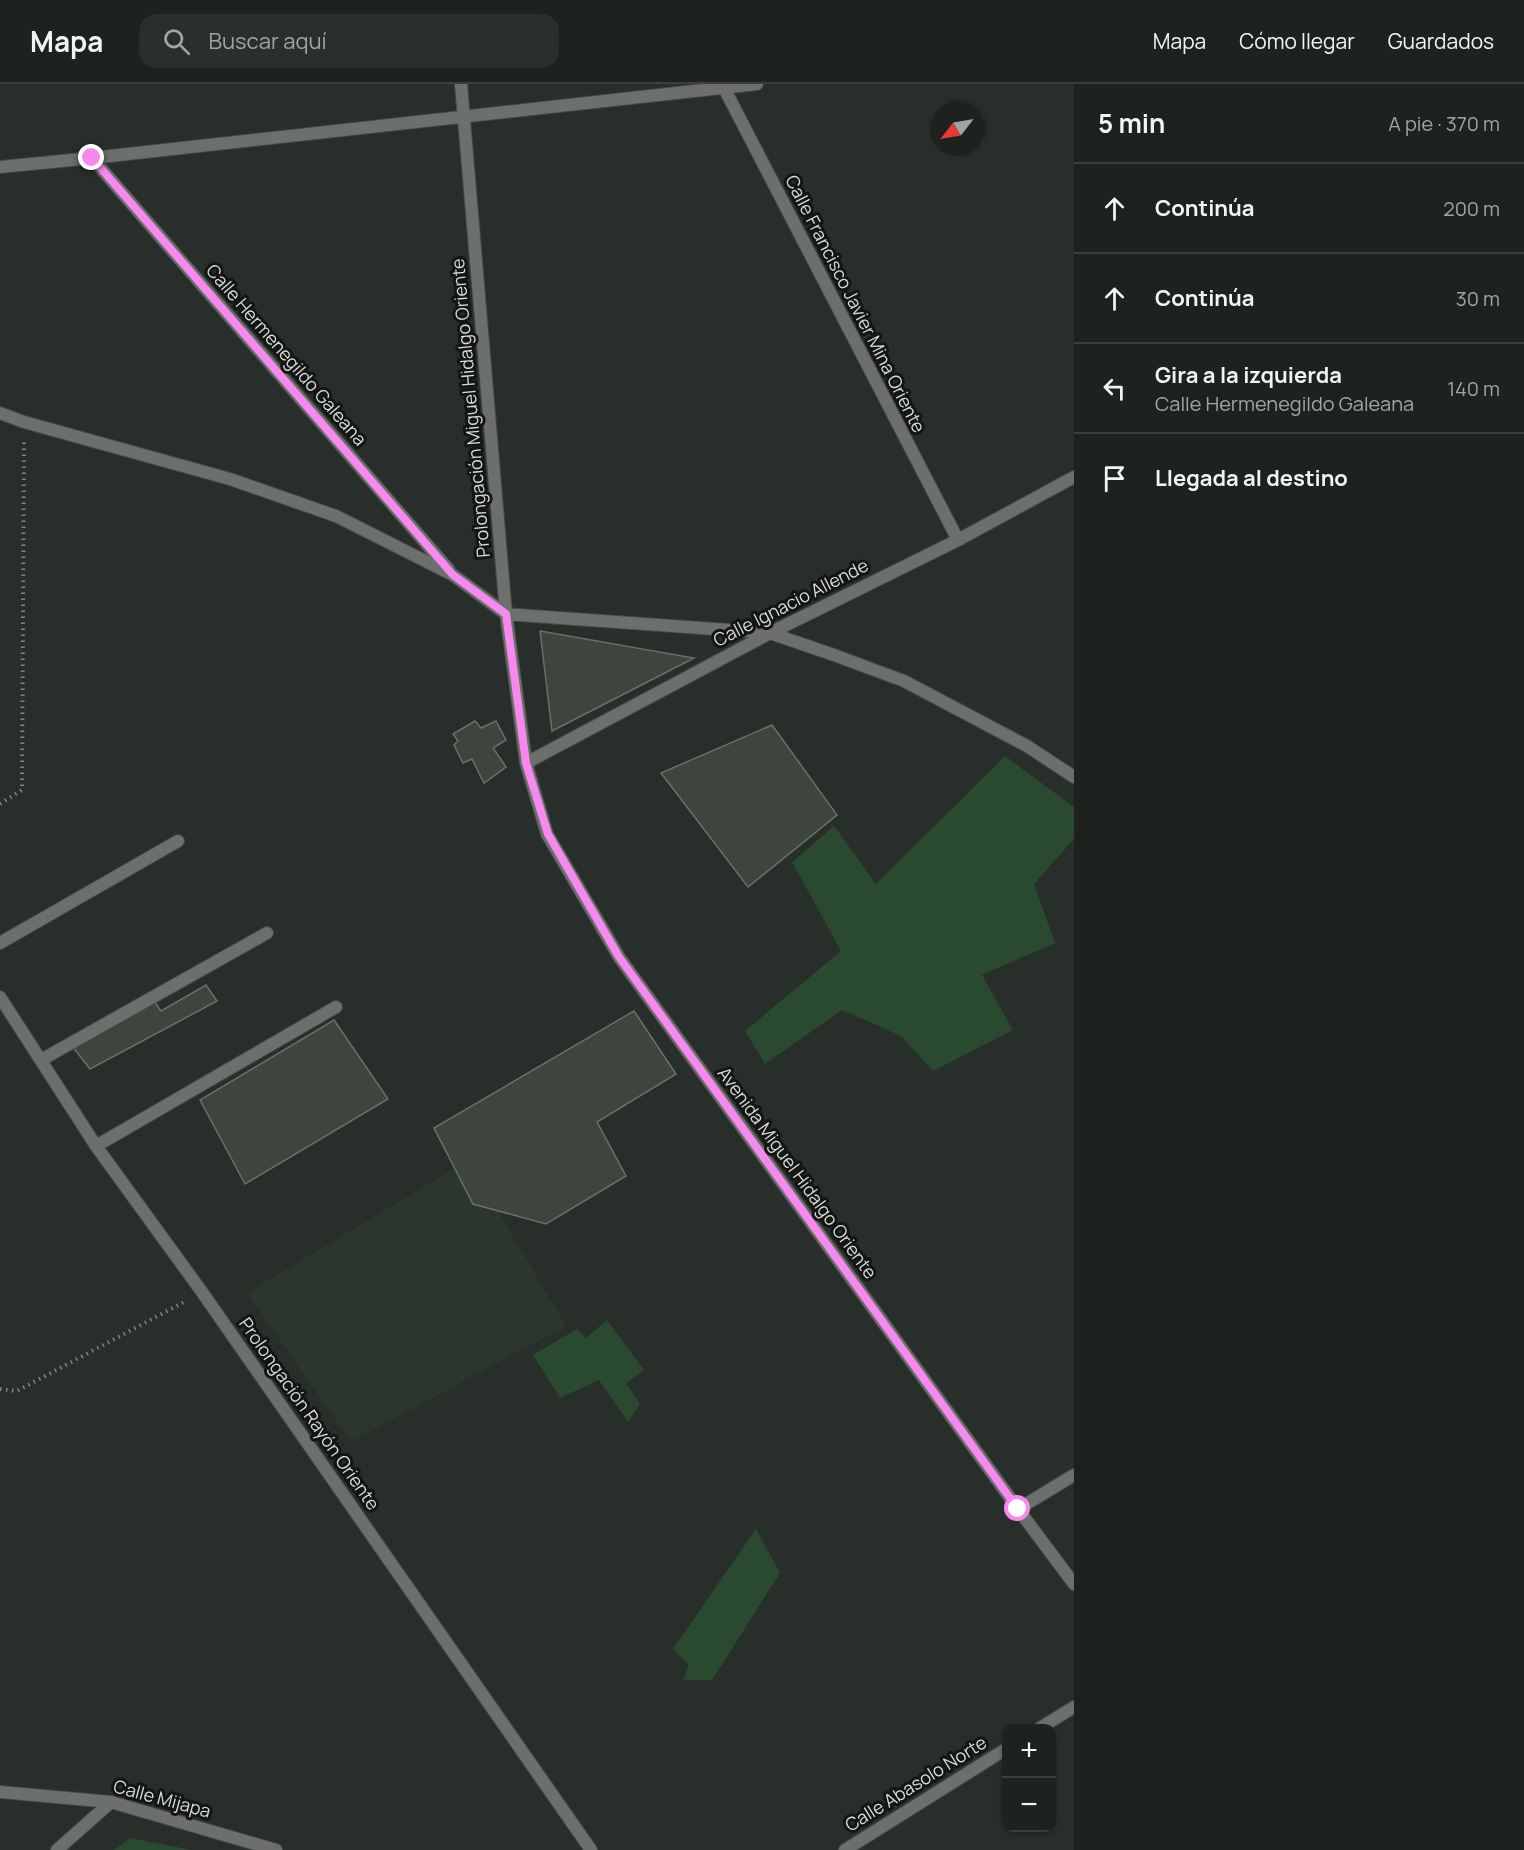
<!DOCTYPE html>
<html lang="es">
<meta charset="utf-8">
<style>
:root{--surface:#1e221f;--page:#2b2f2c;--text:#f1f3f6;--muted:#a1a4a4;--line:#3c3f3d}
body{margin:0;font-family:Manrope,sans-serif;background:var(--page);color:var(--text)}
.controls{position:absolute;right:18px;bottom:18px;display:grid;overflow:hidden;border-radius:12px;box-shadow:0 2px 4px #0004}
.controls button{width:54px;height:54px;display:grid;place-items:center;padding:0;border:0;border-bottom:2px solid var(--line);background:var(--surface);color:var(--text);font:30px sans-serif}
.compass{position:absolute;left:930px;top:18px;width:54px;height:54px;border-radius:50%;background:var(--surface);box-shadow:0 2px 4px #0004;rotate:239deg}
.stop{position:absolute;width:18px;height:18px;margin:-14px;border:4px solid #f589ee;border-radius:50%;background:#fff}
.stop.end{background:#f589ee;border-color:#fff;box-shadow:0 2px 6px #0008}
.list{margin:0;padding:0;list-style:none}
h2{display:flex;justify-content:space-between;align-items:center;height:78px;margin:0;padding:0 24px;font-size:26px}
h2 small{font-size:20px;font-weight:400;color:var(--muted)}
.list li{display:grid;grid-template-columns:39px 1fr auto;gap:18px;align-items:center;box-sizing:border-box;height:90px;padding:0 24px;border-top:2px solid var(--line)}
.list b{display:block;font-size:22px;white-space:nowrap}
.list p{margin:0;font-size:20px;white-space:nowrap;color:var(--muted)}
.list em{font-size:20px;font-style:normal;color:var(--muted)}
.icon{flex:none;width:33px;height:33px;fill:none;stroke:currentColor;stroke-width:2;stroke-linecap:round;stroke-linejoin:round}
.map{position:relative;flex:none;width:1074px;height:1766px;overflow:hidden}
header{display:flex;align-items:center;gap:36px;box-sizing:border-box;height:84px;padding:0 30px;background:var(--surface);border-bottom:2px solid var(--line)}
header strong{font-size:28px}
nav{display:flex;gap:33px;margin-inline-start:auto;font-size:21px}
.search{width:420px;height:54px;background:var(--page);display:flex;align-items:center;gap:15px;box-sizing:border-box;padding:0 21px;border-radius:18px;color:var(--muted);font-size:22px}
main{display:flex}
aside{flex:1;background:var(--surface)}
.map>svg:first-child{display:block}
.built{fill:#2b362c}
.green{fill:#2a4a30}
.building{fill:#3e453f;stroke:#69706a;stroke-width:1.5}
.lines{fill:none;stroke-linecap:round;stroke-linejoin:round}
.lane-casing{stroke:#444a45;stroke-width:14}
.street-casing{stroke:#444a45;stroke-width:14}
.path{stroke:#808581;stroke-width:4;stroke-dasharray:1.5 4.5;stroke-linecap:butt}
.lane{stroke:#6c6f6c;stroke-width:12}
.street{stroke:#6c6f6c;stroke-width:12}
.route{stroke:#f589ee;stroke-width:8}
.labels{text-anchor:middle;stroke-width:6;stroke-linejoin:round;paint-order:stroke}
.street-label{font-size:18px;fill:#d8dcd8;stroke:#131613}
</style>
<header>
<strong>Mapa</strong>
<div class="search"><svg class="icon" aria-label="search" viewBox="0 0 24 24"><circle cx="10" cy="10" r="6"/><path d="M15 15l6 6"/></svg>Buscar aquí</div>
<nav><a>Mapa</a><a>Cómo llegar</a><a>Guardados</a></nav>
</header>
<main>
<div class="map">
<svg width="1074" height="1766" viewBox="0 0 1074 1766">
<rect width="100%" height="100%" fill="#282e29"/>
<path class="built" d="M 468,1076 L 566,1242 L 351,1358 L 247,1209 Z"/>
<path class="green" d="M 1005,672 L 1074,723 L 1074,755 L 1034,800 L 1055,859 L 982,891 L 1013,946 L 933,987 L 901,952 L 842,926 L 765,980 L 745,947 L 841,867 L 792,778 L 834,742 L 876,800 Z
M 607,1236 L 644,1286 L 626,1299 L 640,1320 L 628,1338 L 599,1296 L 560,1314 L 533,1271 L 577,1245 L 586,1254 Z
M 756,1445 L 780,1489 L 712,1596 L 683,1596 L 689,1581 L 673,1565 Z
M 130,1754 L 192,1766 L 114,1766 Z"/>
<path class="building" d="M 540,547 L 694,574 L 552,647 Z
M 475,637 L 481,644 L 496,637 L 506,656 L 493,664 L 506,683 L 484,699 L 472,675 L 463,679 L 454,661 L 458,657 L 453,650 Z
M 772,641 L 837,731 L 748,803 L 661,689 Z
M 206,901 L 217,917 L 90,985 L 72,962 L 152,914 L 161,927 Z
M 634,927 L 676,990 L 597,1038 L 626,1092 L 546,1140 L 473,1120 L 434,1044 Z
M 334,936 L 388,1015 L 245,1100 L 200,1016 Z"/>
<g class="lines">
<g class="lane-casing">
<path id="lane" d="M 0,859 L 178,757
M 41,976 L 267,849
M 96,1062 L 336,923
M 1018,1425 L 1074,1391"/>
</g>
<g class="street-casing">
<path id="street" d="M 461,0 L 506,530 L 526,679 L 547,750 L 619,873 L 1018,1425 L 1074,1500
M 722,0 L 958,456
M 92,74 L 449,486
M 0,83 L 92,74 L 757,0
M 0,329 L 24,338 L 230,395 L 336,432 L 453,491 L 506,530 L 770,549 L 834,571 L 904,597 L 1027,662 L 1074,693
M 526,679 L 770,549 L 958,456 L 1074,393
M 0,913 L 96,1062 L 202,1208 L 591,1766
M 1040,1644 L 1074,1623
M 0,1708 L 111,1718 L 276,1766
M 57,1766 L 111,1718
M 845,1766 L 1006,1665"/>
</g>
<path class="path" d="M 0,720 L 22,706 L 24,358
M 0,1305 L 17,1307 L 184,1218"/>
<use href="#lane" class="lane"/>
<use href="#street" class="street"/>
</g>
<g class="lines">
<path class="route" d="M 92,74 L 453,491 L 506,530 L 526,679 L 548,750 L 619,873 L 1018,1425"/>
</g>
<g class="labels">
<g class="street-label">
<text transform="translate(855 220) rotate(63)" y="6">Calle Francisco Javier Mina Oriente</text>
<text transform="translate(286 271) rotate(49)" y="6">Calle Hermenegildo Galeana</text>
<text transform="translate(471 324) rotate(-95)" y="6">Prolongación Miguel Hidalgo Oriente</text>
<text transform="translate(791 519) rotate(-27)" y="6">Calle Ignacio Allende</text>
<text transform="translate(797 1089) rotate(54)" y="6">Avenida Miguel Hidalgo Oriente</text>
<text transform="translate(309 1330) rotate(55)" y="6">Prolongación Rayón Oriente</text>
<text transform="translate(916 1700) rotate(-32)" y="6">Calle Abasolo Norte</text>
<text transform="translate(162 1715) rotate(15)" y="6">Calle Mijapa</text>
</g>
</g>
</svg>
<div class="controls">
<button>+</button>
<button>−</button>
</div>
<svg class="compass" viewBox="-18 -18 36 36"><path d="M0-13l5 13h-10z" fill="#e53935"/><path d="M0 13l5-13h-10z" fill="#a1a4a4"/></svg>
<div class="stop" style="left:1018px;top:1425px"></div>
<div class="stop end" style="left:92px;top:74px"></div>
</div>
<aside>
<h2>5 min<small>A pie · 370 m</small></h2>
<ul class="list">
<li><svg class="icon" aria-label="ahead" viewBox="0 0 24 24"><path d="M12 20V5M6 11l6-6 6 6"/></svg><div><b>Continúa</b></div><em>200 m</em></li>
<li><svg class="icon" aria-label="ahead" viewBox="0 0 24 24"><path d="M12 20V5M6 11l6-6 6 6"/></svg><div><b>Continúa</b></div><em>30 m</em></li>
<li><svg class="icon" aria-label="left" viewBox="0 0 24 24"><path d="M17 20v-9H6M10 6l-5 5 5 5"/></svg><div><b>Gira a la izquierda</b><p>Calle Hermenegildo Galeana</p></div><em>140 m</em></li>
<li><svg class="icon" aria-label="arrive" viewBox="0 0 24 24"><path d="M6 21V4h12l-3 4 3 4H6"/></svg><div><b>Llegada al destino</b></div></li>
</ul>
</aside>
</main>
